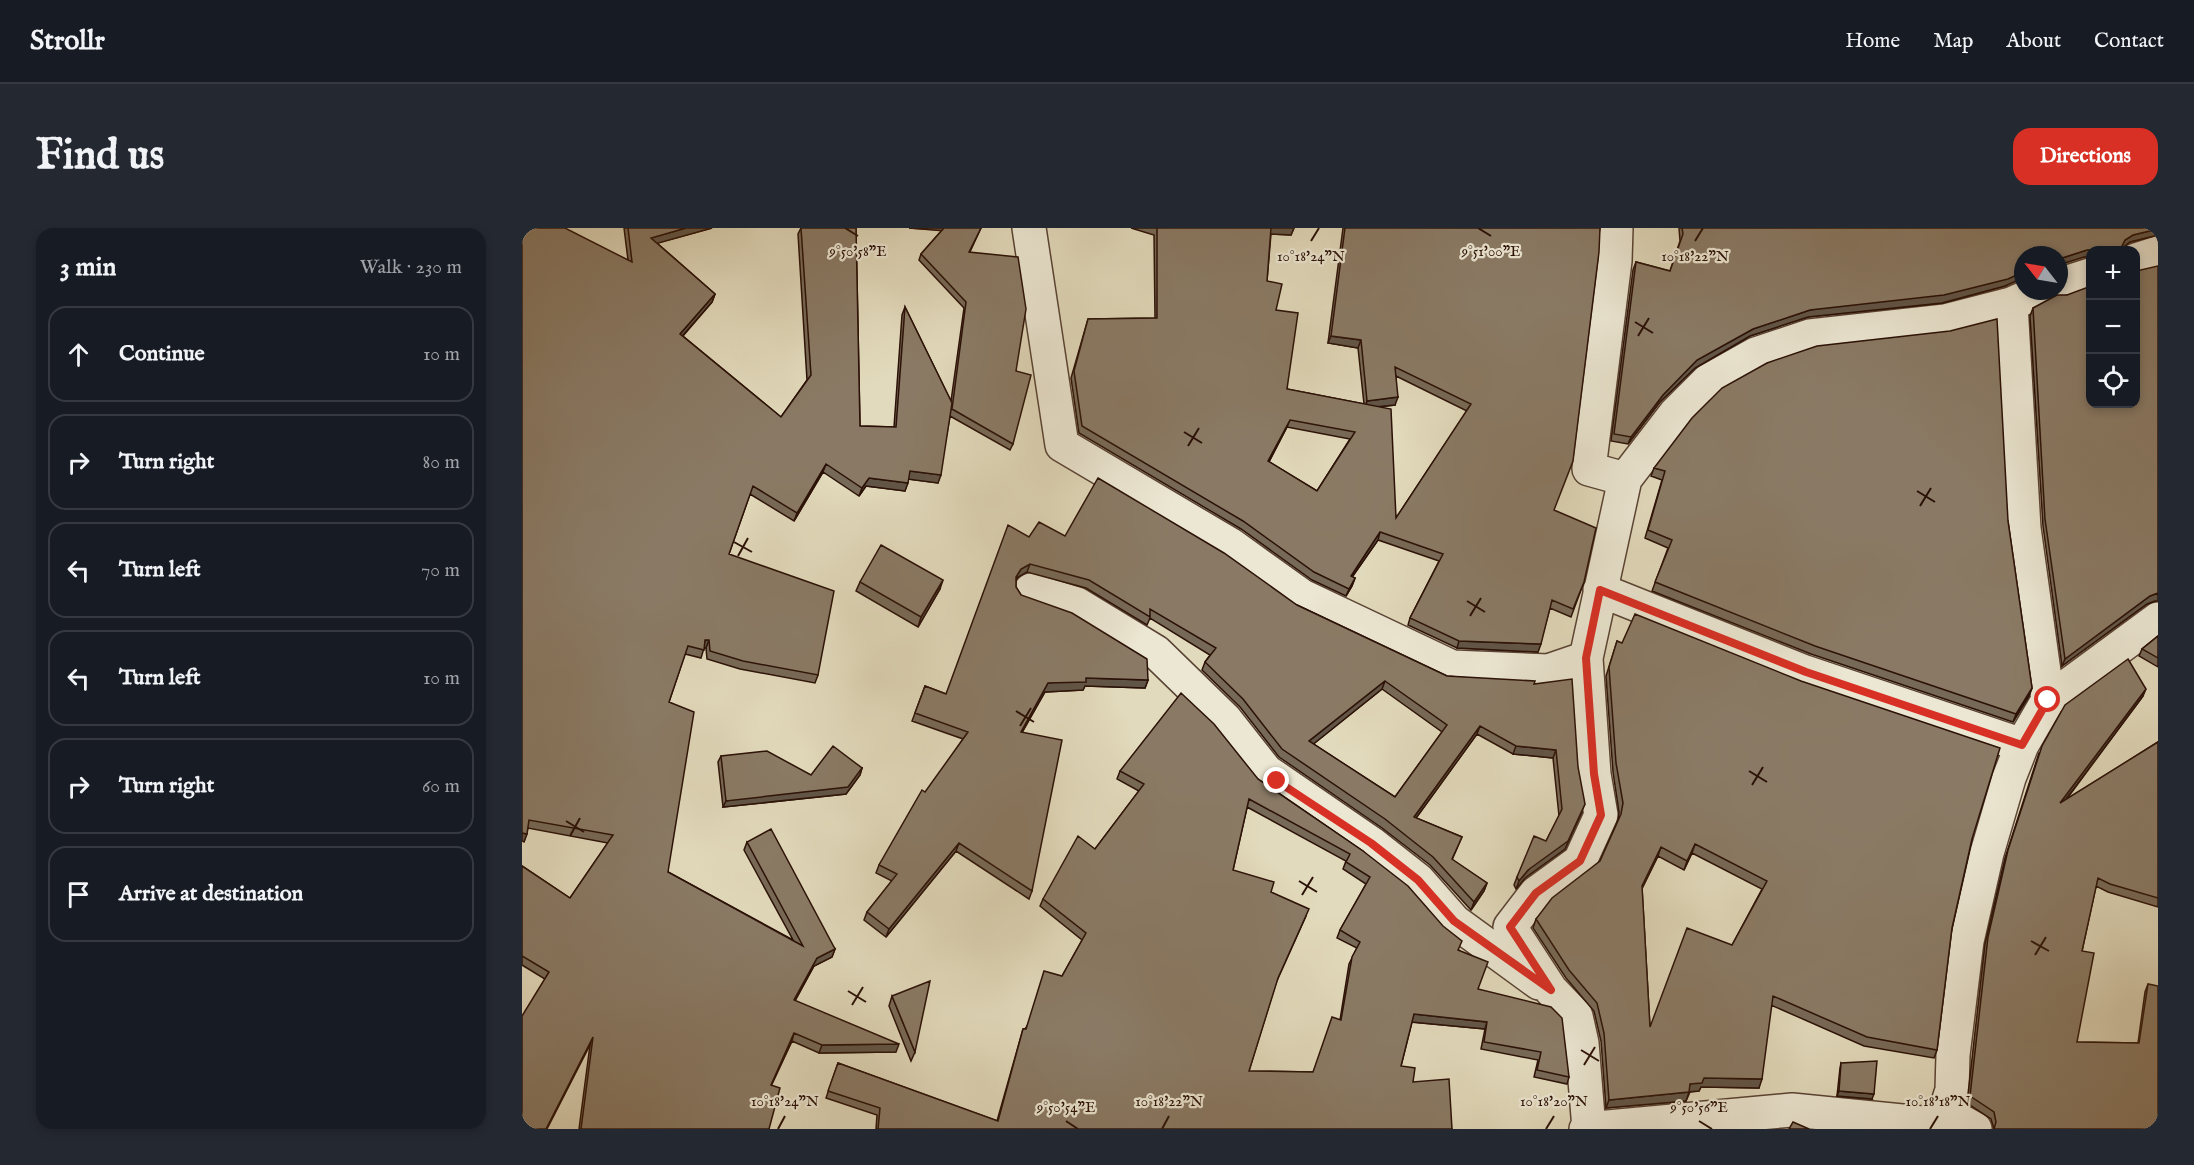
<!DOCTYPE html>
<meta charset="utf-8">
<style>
:root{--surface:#171b24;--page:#242831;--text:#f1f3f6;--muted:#9ea1a6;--line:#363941;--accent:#d93025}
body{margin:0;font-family:"IM FELL English",serif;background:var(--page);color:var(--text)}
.controls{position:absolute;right:18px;top:18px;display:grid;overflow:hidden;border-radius:12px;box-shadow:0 3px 9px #0003}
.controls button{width:54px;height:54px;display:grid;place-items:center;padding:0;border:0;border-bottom:2px solid var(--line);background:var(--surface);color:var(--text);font:30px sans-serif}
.compass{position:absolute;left:1492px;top:18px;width:54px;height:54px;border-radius:50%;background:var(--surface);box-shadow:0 3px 9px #0003;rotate:301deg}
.stop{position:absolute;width:18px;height:18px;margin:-14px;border:4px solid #d93025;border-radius:50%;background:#fff}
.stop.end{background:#d93025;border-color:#fff;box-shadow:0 2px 6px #0008}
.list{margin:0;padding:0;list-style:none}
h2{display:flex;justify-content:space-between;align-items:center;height:78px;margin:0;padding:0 24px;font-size:26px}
h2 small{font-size:20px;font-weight:400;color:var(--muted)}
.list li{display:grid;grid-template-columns:39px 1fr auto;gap:18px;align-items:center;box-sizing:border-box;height:96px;margin:0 12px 12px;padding:0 12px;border:2px solid var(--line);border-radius:18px}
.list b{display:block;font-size:22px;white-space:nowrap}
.list em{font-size:20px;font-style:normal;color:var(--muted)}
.icon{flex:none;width:33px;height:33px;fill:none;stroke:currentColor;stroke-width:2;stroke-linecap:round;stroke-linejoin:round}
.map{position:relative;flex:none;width:1636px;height:901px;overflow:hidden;border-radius:18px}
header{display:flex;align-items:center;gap:36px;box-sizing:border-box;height:84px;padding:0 30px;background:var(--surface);border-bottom:2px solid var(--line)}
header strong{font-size:28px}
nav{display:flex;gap:33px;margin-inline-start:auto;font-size:21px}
.intro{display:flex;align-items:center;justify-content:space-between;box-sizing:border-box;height:144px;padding:0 36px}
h1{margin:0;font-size:42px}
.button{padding:15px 27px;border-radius:18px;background:var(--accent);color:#fff;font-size:21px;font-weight:700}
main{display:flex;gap:36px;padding:0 36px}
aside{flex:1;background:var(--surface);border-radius:18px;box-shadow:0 3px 9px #0003}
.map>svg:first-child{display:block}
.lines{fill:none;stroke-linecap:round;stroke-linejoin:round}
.street-casing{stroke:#594334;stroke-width:36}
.street{stroke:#ece7d3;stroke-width:33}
.wall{fill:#776957;stroke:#2b1107;stroke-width:1.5;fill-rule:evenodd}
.shaded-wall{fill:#615547;stroke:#2b1107;stroke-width:1.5}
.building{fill:#8a7a65;stroke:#2b1107;stroke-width:1.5;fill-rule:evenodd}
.route{stroke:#d93025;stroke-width:8}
.ticks{fill:none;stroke:#2b1107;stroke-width:2}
.ticks-label{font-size:15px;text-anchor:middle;fill:#2b1107;stroke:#ece7d3;stroke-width:4.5;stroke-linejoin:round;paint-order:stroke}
</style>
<header>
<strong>Strollr</strong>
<nav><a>Home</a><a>Map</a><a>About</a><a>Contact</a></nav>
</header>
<div class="intro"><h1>Find us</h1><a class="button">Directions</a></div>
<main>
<aside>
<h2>3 min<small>Walk · 230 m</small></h2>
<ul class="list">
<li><svg class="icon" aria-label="ahead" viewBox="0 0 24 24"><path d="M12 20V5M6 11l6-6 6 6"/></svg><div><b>Continue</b></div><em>10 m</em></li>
<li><svg class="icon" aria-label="right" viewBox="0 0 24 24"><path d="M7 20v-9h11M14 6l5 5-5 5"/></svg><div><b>Turn right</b></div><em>80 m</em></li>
<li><svg class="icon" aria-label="left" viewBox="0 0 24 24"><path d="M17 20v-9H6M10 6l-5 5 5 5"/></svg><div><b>Turn left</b></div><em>70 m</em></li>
<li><svg class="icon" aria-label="left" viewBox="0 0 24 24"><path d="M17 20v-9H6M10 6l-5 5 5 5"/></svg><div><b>Turn left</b></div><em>10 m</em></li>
<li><svg class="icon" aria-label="right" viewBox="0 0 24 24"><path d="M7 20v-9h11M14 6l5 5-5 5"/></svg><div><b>Turn right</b></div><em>60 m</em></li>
<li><svg class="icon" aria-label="arrive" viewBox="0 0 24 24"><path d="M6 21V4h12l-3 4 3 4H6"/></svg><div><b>Arrive at destination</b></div></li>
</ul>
</aside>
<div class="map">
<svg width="1636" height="901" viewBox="0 0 1636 901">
<rect width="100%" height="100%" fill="#e2dabc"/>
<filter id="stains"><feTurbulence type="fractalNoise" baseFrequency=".00333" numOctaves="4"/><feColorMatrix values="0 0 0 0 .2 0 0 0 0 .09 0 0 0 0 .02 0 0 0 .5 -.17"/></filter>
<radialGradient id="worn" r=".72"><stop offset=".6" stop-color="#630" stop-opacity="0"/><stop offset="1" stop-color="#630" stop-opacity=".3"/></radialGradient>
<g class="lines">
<g class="street-casing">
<path id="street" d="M 507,0 L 540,217 L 709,317 L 780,368 L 930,439 L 1026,443 L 1064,430
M 1094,0 L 1093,33 L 1067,241 L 1103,251
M 1614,32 L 1636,25
M 1537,57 L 1568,47
M 1489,76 L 1502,300 L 1526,472
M 509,362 L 555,376 L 634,424 L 703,491 L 744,543 L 849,615 L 896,652 L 932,693 L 1017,755
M 1078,362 L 1283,444 L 1500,517
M 1423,884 L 1453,901
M 1064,901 L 1270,882 L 1410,896 L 1423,884 L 1430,862 L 1431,827 L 1445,713 L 1465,625 L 1487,550 L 1500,517 L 1526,472 L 1636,391
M 1067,901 L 1060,815 L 1054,788 L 1029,762 L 988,699 L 1014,665 L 1058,633 L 1079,587 L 1072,546 L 1064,430 L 1103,251 L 1153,186 L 1186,153 L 1234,126 L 1288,108 L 1423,93 L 1489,76 L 1518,63"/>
</g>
<use href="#street" class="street"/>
</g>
<path class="wall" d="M 102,0 L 190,0 L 135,15 L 193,66 L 190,74 L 161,108 L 259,189 L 285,152 L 276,6 L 279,0 L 334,0 L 338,198 L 372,199 L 380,87 L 383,79 L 429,173 L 442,80 L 397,32 L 399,26 L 420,2 L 387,0 L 459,0 L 448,24 L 494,143 L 491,216 L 488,222 L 428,188 L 416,255 L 386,251 L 383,263 L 344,258 L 337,268 L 301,244 L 272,293 L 228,266 L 207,326 L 296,447 L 293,455 L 218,441 L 185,431 L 184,420 L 182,420 L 179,430 L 163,426 L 147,474 L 146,644 L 271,712 L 222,622 L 225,614 L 313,721 L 310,729 L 292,738 L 273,773 L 374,824 L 297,825 L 270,813 L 249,857 L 247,901 L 57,901 L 68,817 L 23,751 L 0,737 L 0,638 L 48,670 L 86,615 L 6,600 L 2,614 L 106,32 Z
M 609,0 L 772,0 L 769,7 L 749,6 L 745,53 L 754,82 L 765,161 L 842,176 L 836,120 L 806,115 L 821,0 L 1078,0 L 1032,282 L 1062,354 L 1049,389 L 1028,380 L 1016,424 L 935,420 L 886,397 L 888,390 L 917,333 L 856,312 L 830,349 L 833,350 L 830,358 L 824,368 L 790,352 L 719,301 L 557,205 L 549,150 L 566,91 L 633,90 L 632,7 ZM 874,148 L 945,183 L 874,290 L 856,179 L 873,177 ZM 765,199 L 828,211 L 795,263 L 747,234 Z
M 1157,0 L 1636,0 L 1636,7 L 1608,14 L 1600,20 L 1599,22 L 1569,22 L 1569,29 L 1537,27 L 1483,58 L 1420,75 L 1286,89 L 1228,108 L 1173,140 L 1138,174 L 1106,216 L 1089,213 L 1111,42 L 1114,34 L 1148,43 L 1158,13 Z
M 1545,67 L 1633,373 L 1625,376 L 1540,438 L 1521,298 L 1508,88 L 1511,80 Z
M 1132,240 L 1486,293 L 1510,460 L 1507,468 L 1491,494 L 1289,426 L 1130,363 L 1146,320 L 1123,310 L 1140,252 L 1129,248 Z
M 543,308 L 775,377 L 925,448 L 1012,456 L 1060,584 L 1043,621 L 1003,650 L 994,661 L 992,657 L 995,649 L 1024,613 L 1037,588 L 1031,530 L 991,526 L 955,506 L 894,590 L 940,609 L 930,632 L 965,655 L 962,663 L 949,682 L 908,637 L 860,600 L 757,529 L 718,479 L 680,442 L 683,434 L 688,427 L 628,390 L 625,397 L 564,360 L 505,344 L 496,349 L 494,352 L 494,359 L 499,367 L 626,452 L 623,460 L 563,458 L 561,462 L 523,464 L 500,504 L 510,663 L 507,671 L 434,623 L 364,709 L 342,692 L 345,684 L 370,653 L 354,645 L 357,637 L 441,511 L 390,493 L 403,458 L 424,466 L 507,309 ZM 860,461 L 920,504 L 873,569 L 791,516 Z
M 338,354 L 418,361 L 396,399 L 334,363 Z
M 1636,408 L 1636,439 L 1617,428 L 1620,421 Z
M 1095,413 L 1450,611 L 1430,700 L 1415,822 L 1412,830 L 1342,818 L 1249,777 L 1237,860 L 1179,859 L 1177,863 L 1168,864 L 1164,873 L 1084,880 L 1079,813 L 1072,783 L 1044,750 L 1011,700 L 1014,691 L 1078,633 L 1096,592 L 1097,584 L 1091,544 L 1084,448 ZM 1170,625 L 1240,661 L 1210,717 L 1128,799 L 1120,660 L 1136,628 L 1162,642 Z
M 1621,468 L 1544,572 L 1636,514 L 1636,679 L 1586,664 L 1574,658 L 1560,723 L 1555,814 L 1616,815 L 1623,764 L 1626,756 L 1636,901 L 1472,901 L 1469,891 L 1445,875 L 1463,716 L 1483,630 L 1517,525 Z
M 199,528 L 289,547 L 340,540 L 338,547 L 324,566 L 201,579 L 196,534 Z
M 598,543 L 736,551 L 841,623 L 937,722 L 956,761 L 1047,849 L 1045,856 L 1012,849 L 1016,832 L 959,821 L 963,801 L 890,794 L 879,838 L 891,854 L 930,901 L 354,901 L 355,887 L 304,870 L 316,835 L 475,893 L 501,801 L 503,801 L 540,748 L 560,712 L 518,678 L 521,671 L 573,621 L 617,563 L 595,551 ZM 725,579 L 824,633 L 821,641 L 844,656 L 818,702 L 815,710 L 835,720 L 827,736 L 818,792 L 791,844 L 727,843 L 754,755 L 784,688 L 749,664 L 711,642 Z
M 370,768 L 393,824 L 389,833 L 367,778 Z
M 1319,835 L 1350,871 L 1315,868 L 1318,840 Z"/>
<path class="shaded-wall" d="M 164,0 L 190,0 L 126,18 L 129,10 Z
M 387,0 L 424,0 L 423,3 Z
M 749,0 L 772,0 L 769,7 L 746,6 Z
M 1636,1 L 1636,7 L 1608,14 L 1600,20 L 1598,22 L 1603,12 L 1611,7 Z
M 1575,21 L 1575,22 L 1569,22 L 1569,29 L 1562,29 L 1537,37 L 1537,31 L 1565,22 Z
M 1501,44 L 1501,50 L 1483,58 L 1420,75 L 1286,89 L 1228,108 L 1173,140 L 1138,174 L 1106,216 L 1109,209 L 1141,167 L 1175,132 L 1231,101 L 1288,82 Z
M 193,66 L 190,74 L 155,114 L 158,106 Z
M 809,108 L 839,112 L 836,120 L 806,115 Z
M 876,169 L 873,177 L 843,180 L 845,173 Z
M 768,192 L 765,199 L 743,241 L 746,233 Z
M 304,236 L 301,244 L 272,293 L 275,285 Z
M 388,243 L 419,247 L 416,255 L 385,251 Z
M 347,250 L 386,255 L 383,263 L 344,258 L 337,268 L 340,260 Z
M 858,304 L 856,312 L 826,355 L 829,348 Z
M 508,336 L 505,344 L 496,349 L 491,357 L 494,349 L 499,341 Z
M 833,350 L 830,358 L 824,368 L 827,361 Z
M 421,352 L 418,361 L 396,399 L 399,389 Z
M 1636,365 L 1636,373 L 1633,373 L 1625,376 L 1540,438 L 1543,431 L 1628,368 Z
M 183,412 L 187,412 L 184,420 L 181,420 Z
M 937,413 L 1019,416 L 1016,424 L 935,420 Z
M 564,450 L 626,452 L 623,460 L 563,458 L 561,462 L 523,464 L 496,512 L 499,504 L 526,455 Z
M 863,453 L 860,461 L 784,522 L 787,513 Z
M 1510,460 L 1507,468 L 1491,494 L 1494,486 Z
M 1624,461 L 1621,468 L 1535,583 L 1538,575 Z
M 958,498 L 955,506 L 889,597 L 892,589 Z
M 994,518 L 1034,522 L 1031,530 L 991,526 Z
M 340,540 L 338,547 L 324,566 L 201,579 L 204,573 Z
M 1063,576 L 1043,621 L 1003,650 L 994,661 L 997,653 Z
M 0,605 L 5,606 L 2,614 L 0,613 Z
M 437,615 L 434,623 L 364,709 L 367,701 Z
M 1173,616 L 1170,625 L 1162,642 L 1165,633 Z
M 1139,619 L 1136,628 L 1117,667 L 1120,658 Z
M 965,655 L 962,663 L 949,682 L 952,674 Z
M 313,721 L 310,729 L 292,738 L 269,780 L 272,772 L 295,730 Z
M 892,786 L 965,794 L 963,801 L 889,794 Z
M 272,805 L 270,813 L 246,865 L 249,857 Z
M 71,809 L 68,817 L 25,901 L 24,901 Z
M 377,816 L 374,824 L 297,825 L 300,817 Z
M 1182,850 L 1240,851 L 1237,860 L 1179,859 L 1177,863 L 1165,864 L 1168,856 Z
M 1317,863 L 1352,866 L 1350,871 L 1315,868 Z
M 1167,864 L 1164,873 L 1084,880 L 1087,872 Z"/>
<path class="building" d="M 0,0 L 43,0 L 110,34 L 106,0 L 164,0 L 129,10 L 193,66 L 158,106 L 259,189 L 289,147 L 279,0 L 334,0 L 338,198 L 374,199 L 383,79 L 430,175 L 419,247 L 388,243 L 386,255 L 347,250 L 340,260 L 304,236 L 275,285 L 231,258 L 207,326 L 312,363 L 296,447 L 221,433 L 188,423 L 187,412 L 183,412 L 182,422 L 166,418 L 147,474 L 172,484 L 146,644 L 281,718 L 225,614 L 249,601 L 313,721 L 295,730 L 272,772 L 377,816 L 300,817 L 272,805 L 249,857 L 258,860 L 247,901 L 59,901 L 71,809 L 24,901 L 0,901 L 0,788 L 27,744 L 0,728 L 0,638 L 48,670 L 91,607 L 7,592 L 5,606 L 0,605 Z
M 422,0 L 459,0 L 447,24 L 496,29 L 504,81 L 494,143 L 509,147 L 491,216 L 430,181 L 444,74 L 399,26 Z
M 635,0 L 749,0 L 745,53 L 760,56 L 754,82 L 776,85 L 765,161 L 869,181 L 874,290 L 949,176 L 873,139 L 876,169 L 845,173 L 839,112 L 809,108 L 823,0 L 1078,0 L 1077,24 L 1051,233 L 1032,282 L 1074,300 L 1062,354 L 1051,381 L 1030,372 L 1019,416 L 937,413 L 888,390 L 921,326 L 858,304 L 829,348 L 833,350 L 827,361 L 792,344 L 721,293 L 560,198 L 552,143 L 566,91 L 635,90 ZM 768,192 L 833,204 L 795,263 L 746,233 Z
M 1160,0 L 1636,0 L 1636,1 L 1611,7 L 1603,12 L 1599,20 L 1599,22 L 1565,22 L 1537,31 L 1537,27 L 1501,27 L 1501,44 L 1486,51 L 1422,67 L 1288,82 L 1231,101 L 1175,132 L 1141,167 L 1109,209 L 1092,206 L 1114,34 L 1148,43 L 1161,6 Z
M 1636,38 L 1636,365 L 1628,368 L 1543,431 L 1523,291 L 1511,80 L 1535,67 L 1545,67 L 1569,58 L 1569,176 L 1614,176 L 1614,43 Z
M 1475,91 L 1486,293 L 1510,460 L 1494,486 L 1293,418 L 1133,354 L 1150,312 L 1126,302 L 1143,243 L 1132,240 L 1170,190 L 1200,160 L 1245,135 L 1295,118 L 1428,103 Z
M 576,250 L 702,325 L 775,377 L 925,448 L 1013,453 L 1012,456 L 1050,451 L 1056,539 L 1063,576 L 1046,613 L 1006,642 L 997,653 L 995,649 L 1012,608 L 1024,613 L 1040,581 L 1034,522 L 994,518 L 958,498 L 892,589 L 940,609 L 930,631 L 965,655 L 952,674 L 911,629 L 863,591 L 760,521 L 721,471 L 683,434 L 694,420 L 628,381 L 628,389 L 567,352 L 508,336 L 499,341 L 494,349 L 494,359 L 499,367 L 550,385 L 625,431 L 626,452 L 564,450 L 564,454 L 526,455 L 499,504 L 540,512 L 510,663 L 437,615 L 367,701 L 345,684 L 375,646 L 357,637 L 400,562 L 403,564 L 446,504 L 393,485 L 403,458 L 424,466 L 486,297 L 507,309 L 517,294 L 543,308 ZM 863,453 L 925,497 L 873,569 L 787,513 Z
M 359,317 L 421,352 L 399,389 L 338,354 Z
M 1113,386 L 1279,453 L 1478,520 L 1450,611 L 1430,700 L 1415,822 L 1345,809 L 1251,768 L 1240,851 L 1182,850 L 1180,855 L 1168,856 L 1167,864 L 1087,872 L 1082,805 L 1075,775 L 1047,742 L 1014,691 L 1030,670 L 1078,633 L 1099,586 L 1101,575 L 1094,535 L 1087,439 L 1095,413 L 1100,415 ZM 1173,616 L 1245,653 L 1210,717 L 1165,700 L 1128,799 L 1120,658 L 1139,619 L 1165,633 Z
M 1636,408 L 1636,430 L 1620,421 Z
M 1606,431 L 1624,461 L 1538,575 L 1636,514 L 1636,670 L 1588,656 L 1576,650 L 1560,723 L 1572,725 L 1555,814 L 1617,815 L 1626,756 L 1636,758 L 1636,901 L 1472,901 L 1474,894 L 1472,884 L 1448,868 L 1466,709 L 1486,622 L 1520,518 L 1543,477 Z
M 659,465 L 692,496 L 736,551 L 841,623 L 886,658 L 921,698 L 940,713 L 936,722 L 966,734 L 956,761 L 1029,779 L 1040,790 L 1047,849 L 1015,842 L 1019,824 L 962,814 L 965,794 L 892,786 L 879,838 L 893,840 L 891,854 L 927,851 L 930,901 L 356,901 L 358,880 L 306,863 L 316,835 L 476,893 L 501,801 L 504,801 L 522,743 L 540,748 L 564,705 L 521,671 L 556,608 L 573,621 L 622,556 L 598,543 ZM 727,571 L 828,626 L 824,634 L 848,649 L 818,702 L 838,714 L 830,729 L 819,792 L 810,789 L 791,844 L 727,843 L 756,750 L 787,681 L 749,664 L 752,654 L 711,642 Z
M 311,518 L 340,540 L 326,559 L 204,573 L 199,528 L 245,523 L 289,547 Z
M 408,753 L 393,824 L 370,768 Z
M 1355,833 L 1352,866 L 1317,863 L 1319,835 Z
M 1271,894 L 1287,901 L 1267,901 Z"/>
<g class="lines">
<path class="route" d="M 755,553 L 849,615 L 896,652 L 932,693 L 1029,762 L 988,699 L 1014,665 L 1058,633 L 1079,587 L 1072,546 L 1064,430 L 1078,362 L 1284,444 L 1500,517 L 1526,472"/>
</g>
<path class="ticks" d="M 323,0 L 336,8M 956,0 L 969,8M 789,13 L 797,0M 1173,13 L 1181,0M 1113,94 L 1131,105M 1116,108 L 1127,90M 662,204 L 680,215M 666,218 L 677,200M 1395,263 L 1413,274M 1398,278 L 1409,260M 212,314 L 230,324M 216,328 L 226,310M 945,373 L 963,384M 948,388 L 959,370M 494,483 L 512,494M 498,498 L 509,480M 1227,543 L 1245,554M 1230,557 L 1241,539M 44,593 L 62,604M 48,608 L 58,590M 777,653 L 795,664M 780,667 L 791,649M 1509,713 L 1527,723M 1513,727 L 1524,709M 326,763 L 344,774M 330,777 L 341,759M 1059,822 L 1077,833M 1062,837 L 1073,819M 544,893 L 556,901M 1177,893 L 1190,901M 256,901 L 263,888M 640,901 L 647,888M 1024,901 L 1032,888M 1408,901 L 1416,888"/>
<g class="ticks-label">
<text x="969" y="28">9°51'00"E</text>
<text x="336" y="28">9°50'58"E</text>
<text x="789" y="33">10°18'24"N</text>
<text x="1173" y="33">10°18'22"N</text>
<text x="263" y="878">10°18'24"N</text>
<text x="647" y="878">10°18'22"N</text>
<text x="1032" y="878">10°18'20"N</text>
<text x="1416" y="878">10°18'18"N</text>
<text x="544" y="884">9°50'54"E</text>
<text x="1177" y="884">9°50'56"E</text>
</g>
<rect width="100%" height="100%" filter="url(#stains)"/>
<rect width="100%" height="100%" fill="url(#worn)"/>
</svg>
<div class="controls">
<button>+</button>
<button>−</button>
<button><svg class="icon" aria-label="locate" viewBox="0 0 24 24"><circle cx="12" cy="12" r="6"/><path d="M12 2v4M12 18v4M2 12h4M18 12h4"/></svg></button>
</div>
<svg class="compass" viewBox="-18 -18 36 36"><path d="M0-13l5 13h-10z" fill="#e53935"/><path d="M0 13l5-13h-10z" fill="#9ea1a6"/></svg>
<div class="stop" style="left:1526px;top:472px"></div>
<div class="stop end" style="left:755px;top:553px"></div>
</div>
</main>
